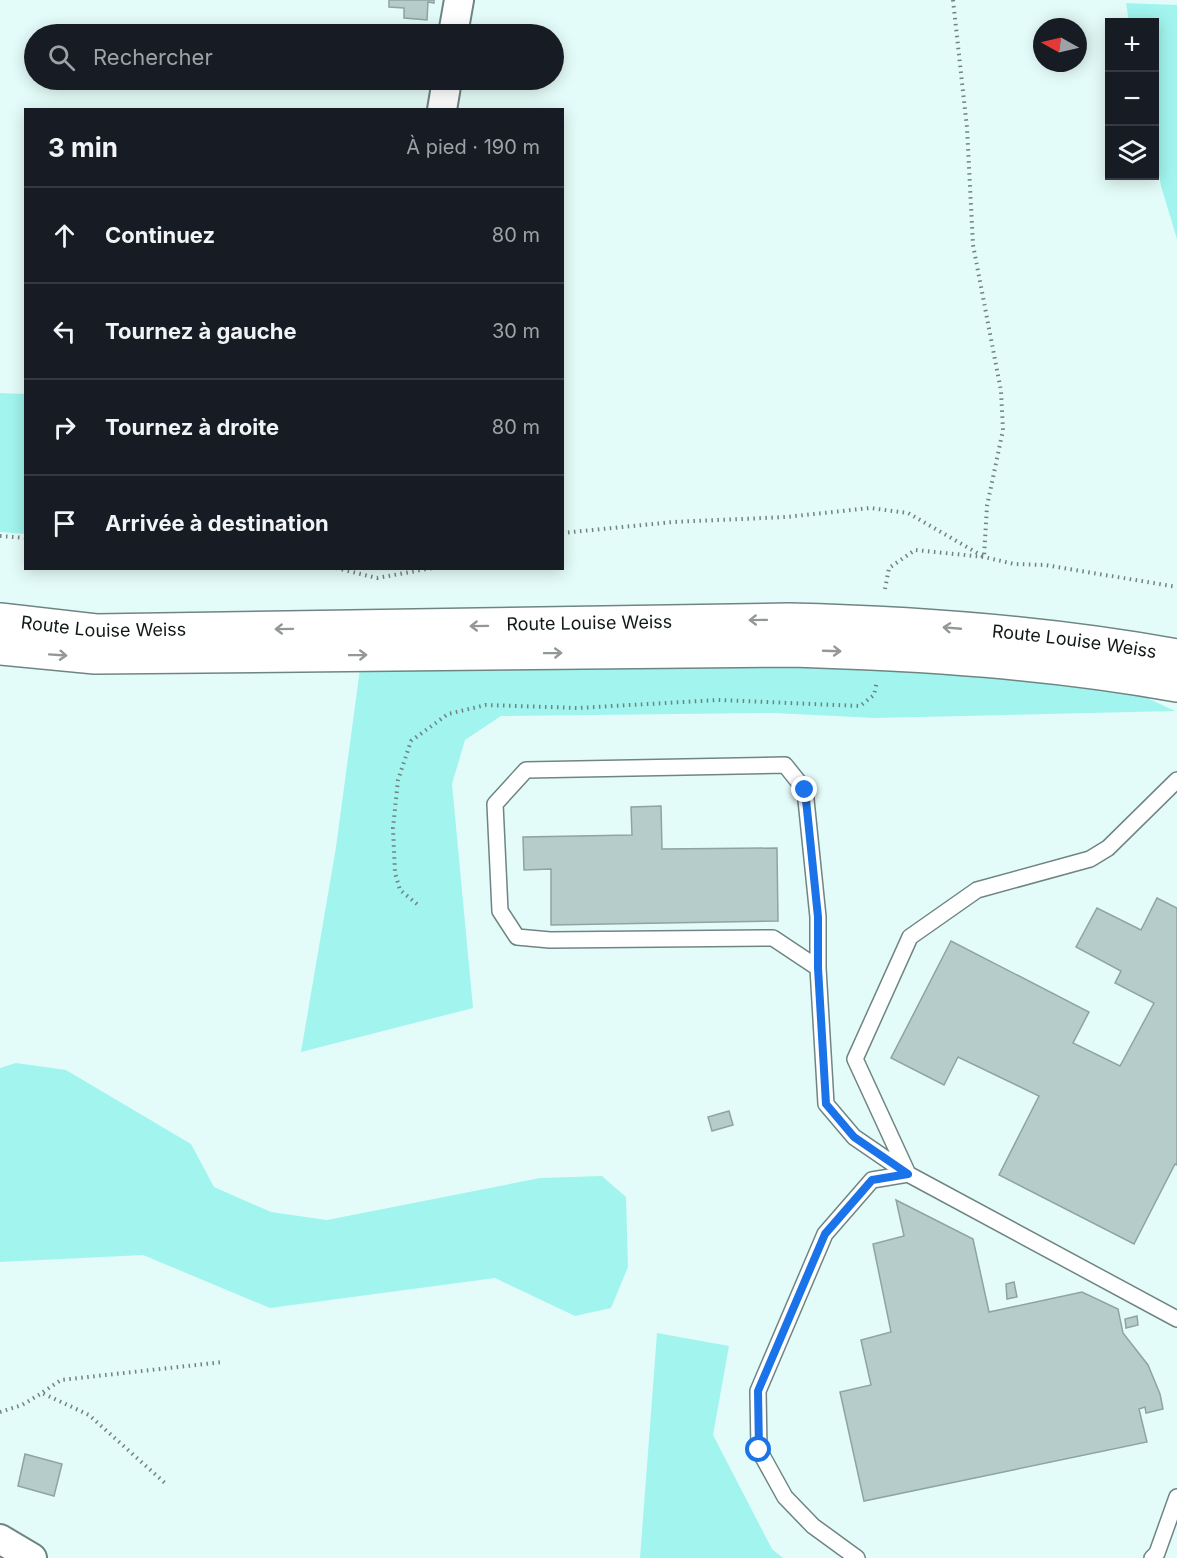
<!DOCTYPE html>
<html lang="fr">
<meta charset="utf-8">
<style>
:root{--surface:#171b24;--page:#242831;--text:#f1f3f6;--muted:#9ea1a6;--line:#363941}
body{margin:0;font-family:Inter,sans-serif;background:var(--page);color:var(--text)}
.controls{position:absolute;right:18px;top:18px;display:grid;overflow:hidden;border-radius:0px;box-shadow:0 3px 15px #0003}
.controls button{width:54px;height:54px;display:grid;place-items:center;padding:0;border:0;border-bottom:2px solid var(--line);background:var(--surface);color:var(--text);font:30px sans-serif}
.compass{position:absolute;left:1033px;top:18px;width:54px;height:54px;border-radius:50%;background:var(--surface);box-shadow:0 3px 15px #0003;rotate:278deg}
.stop{position:absolute;width:18px;height:18px;margin:-14px;border:4px solid #1a73e8;border-radius:50%;background:#fff}
.stop.end{background:#1a73e8;border-color:#fff;box-shadow:0 2px 6px #0008}
.list{margin:0;padding:0;list-style:none}
h2{display:flex;justify-content:space-between;align-items:center;height:78px;margin:0;padding:0 24px;font-size:26px}
h2 small{font-size:20px;font-weight:400;color:var(--muted)}
.list li{display:grid;grid-template-columns:39px 1fr auto;gap:18px;align-items:center;box-sizing:border-box;height:96px;padding:0 24px;border-top:2px solid var(--line)}
.list b{display:block;font-size:22px;white-space:nowrap}
.list em{font-size:20px;font-style:normal;color:var(--muted)}
.icon{flex:none;width:33px;height:33px;fill:none;stroke:currentColor;stroke-width:2;stroke-linecap:round;stroke-linejoin:round}
.map{position:relative;flex:none;width:1177px;height:1558px;overflow:hidden}
.search{position:absolute;background:var(--surface);box-shadow:0 3px 15px #0003;left:24px;top:24px;width:540px;height:66px;display:flex;align-items:center;gap:15px;box-sizing:border-box;padding:0 21px;border-radius:33px;color:var(--muted);font-size:22px}
.panel{position:absolute;background:var(--surface);box-shadow:0 3px 15px #0003;left:24px;top:108px;width:540px;height:462px;border-radius:0px}
.map>svg:first-child{display:block}
.green{fill:#a1f5ee}
.building{fill:#b5ccca;stroke:#8ea4a2;stroke-width:1.5}
.lines{fill:none;stroke-linecap:round;stroke-linejoin:round}
.lane-casing{stroke:#6f8583;stroke-width:18}
.street-casing{stroke:#6f8583;stroke-width:32}
.secondary-casing{stroke:#6f8583;stroke-width:36}
.path{stroke:#728280;stroke-width:4;stroke-dasharray:1.5 4.5;stroke-linecap:butt}
.lane{stroke:#fff;stroke-width:15}
.street{stroke:#fff;stroke-width:28}
.secondary{stroke:#fff;stroke-width:33}
.oneway{stroke:#939897}
.route{stroke:#1a73e8;stroke-width:8}
.labels{text-anchor:middle;stroke-width:4.5;stroke-linejoin:round;paint-order:stroke}
.street-label{font-size:18px;fill:#101918;stroke:#e4fcf9}
</style>
<div class="map">
<svg width="1177" height="1558" viewBox="0 0 1177 1558">
<rect width="100%" height="100%" fill="#e4fcf9"/>
<path class="green" d="M 1126,3 L 1177,5 L 1177,239 L 1161,186 L 1155,153 L 1154,22 L 1129,22 Z
M 0,393 L 25,394 L 25,534 L 0,532 Z
M 364,639 L 1044,650 L 1175,711 L 875,718 L 773,713 L 501,716 L 465,740 L 452,784 L 473,1008 L 301,1052 L 336,847 Z
M 16,1063 L 66,1070 L 191,1144 L 214,1187 L 271,1212 L 327,1220 L 540,1178 L 602,1176 L 626,1197 L 628,1267 L 611,1308 L 575,1316 L 495,1278 L 270,1308 L 143,1255 L 0,1262 L 0,1068 Z
M 657,1333 L 729,1346 L 713,1435 L 772,1549 L 783,1558 L 640,1558 Z"/>
<path class="building" d="M 389,0 L 434,0 L 434,3 L 428,2 L 427,20 L 404,18 L 404,8 L 389,7 Z
M 661,806 L 662,849 L 777,848 L 778,921 L 551,925 L 551,869 L 524,870 L 523,837 L 632,835 L 631,807 Z
M 1157,898 L 1177,908 L 1177,1165 L 1175,1164 L 1134,1244 L 999,1175 L 1039,1096 L 958,1057 L 944,1085 L 891,1058 L 951,941 L 1089,1012 L 1073,1043 L 1120,1066 L 1154,1003 L 1115,983 L 1121,971 L 1076,947 L 1097,908 L 1141,930 Z
M 729,1111 L 733,1125 L 712,1131 L 708,1117 Z
M 896,1200 L 973,1239 L 989,1312 L 1082,1292 L 1118,1309 L 1123,1333 L 1148,1365 L 1160,1394 L 1163,1409 L 1146,1413 L 1145,1407 L 1139,1409 L 1147,1442 L 864,1501 L 840,1392 L 871,1385 L 861,1340 L 891,1332 L 873,1244 L 904,1236 Z
M 1014,1282 L 1017,1297 L 1007,1299 L 1006,1284 Z
M 1137,1316 L 1138,1325 L 1126,1328 L 1125,1319 Z
M 25,1454 L 62,1464 L 54,1496 L 18,1486 Z"/>
<g class="lines">
<g class="lane-casing">
<path id="lane" d="M 1177,780 L 1108,848 L 1090,859 L 977,890 L 910,937 L 855,1059 L 908,1174 L 1177,1319
M 818,968 L 773,938 L 550,940 L 517,937 L 500,911 L 495,804 L 526,770 L 785,765 L 805,790 L 818,917 L 818,968 L 826,1104 L 854,1137 L 908,1174
M 857,1558 L 813,1526 L 785,1497 L 759,1450 L 758,1391 L 825,1234 L 872,1180 L 908,1174
M 1152,1558 L 1157,1553 L 1177,1497"/>
</g>
<g class="street-casing">
<path id="street" d="M 453,34 L 459,0
M 442,110 L 447,80
M 0,1539 L 32,1558"/>
</g>
<g class="secondary-casing">
<g id="secondary">
<path id="s1" d="M 0,620 L 96,631 L 789,620 C 919,623 1049,633 1177,656"/>
<path d="M 0,648 L 95,657 L 793,650 C 922,654 1050,662 1177,685"/>
</g>
</g>
<path class="path" d="M 953,0 L 967,128 L 973,245 L 1001,391 L 1003,430 L 987,506 L 984,557
M 562,533 L 673,522 L 786,517 L 870,508 L 908,513 L 984,557
M 0,536 L 26,538
M 336,568 L 377,578 L 433,568
M 885,589 L 889,568 L 915,550 L 984,557 L 1014,564 L 1045,565 L 1177,587
M 417,904 L 400,890 L 395,873 L 393,828 L 398,780 L 411,741 L 448,714 L 486,705 L 578,708 L 718,700 L 860,706 L 874,695 L 877,681
M 43,1392 L 61,1380 L 223,1362
M 0,1412 L 22,1405 L 42,1393 L 89,1415 L 166,1484"/>
<use href="#lane" class="lane"/>
<use href="#street" class="street"/>
<use href="#secondary" class="secondary"/>
</g>
<defs><path id="oneway-shaft" d="M-6 0H5M1.5-3L5.5 0L1.5 3" fill="none" stroke-width="1.6" stroke-linecap="round" stroke-linejoin="round" transform="scale(1.5)"/></defs>
<g class="oneway">
<use href="#oneway-shaft" transform="translate(758 620) rotate(179)"/>
<use href="#oneway-shaft" transform="translate(479 626) rotate(179)"/>
<use href="#oneway-shaft" transform="translate(952 628) rotate(-175)"/>
<use href="#oneway-shaft" transform="translate(284 629) rotate(179)"/>
<use href="#oneway-shaft" transform="translate(832 651) rotate(2)"/>
<use href="#oneway-shaft" transform="translate(553 653) rotate(-1)"/>
<use href="#oneway-shaft" transform="translate(58 655) rotate(4)"/>
<use href="#oneway-shaft" transform="translate(358 655) rotate(-1)"/>
</g>
<g class="lines">
<path class="route" d="M 759,1450 L 758,1391 L 825,1234 L 872,1180 L 908,1174 L 854,1137 L 826,1104 L 818,968 L 818,917 L 805,790"/>
</g>
<g class="labels">
<g class="street-label">
<text dy="6" stroke="none"><textPath href="#s1" startOffset="590">Route Louise Weiss</textPath></text>
<text dy="6" stroke="none"><textPath href="#s1" startOffset="104">Route Louise Weiss</textPath></text>
<text dy="6" stroke="none"><textPath href="#s1" startOffset="1076">Route Louise Weiss</textPath></text>
</g>
</g>
</svg>
<div class="controls">
<button>+</button>
<button>−</button>
<button><svg class="icon" aria-label="layers" viewBox="0 0 24 24"><path d="M12 4l9 5-9 5-9-5zM3 14l9 5 9-5"/></svg></button>
</div>
<svg class="compass" viewBox="-18 -18 36 36"><path d="M0-13l5 13h-10z" fill="#e53935"/><path d="M0 13l5-13h-10z" fill="#9ea1a6"/></svg>
<div class="stop" style="left:759px;top:1450px"></div>
<div class="stop end" style="left:805px;top:790px"></div>
<div class="search"><svg class="icon" aria-label="search" viewBox="0 0 24 24"><circle cx="10" cy="10" r="6"/><path d="M15 15l6 6"/></svg>Rechercher</div>
<section class="panel">
<h2>3 min<small>À pied · 190 m</small></h2>
<ul class="list">
<li><svg class="icon" aria-label="ahead" viewBox="0 0 24 24"><path d="M12 20V5M6 11l6-6 6 6"/></svg><div><b>Continuez</b></div><em>80 m</em></li>
<li><svg class="icon" aria-label="left" viewBox="0 0 24 24"><path d="M17 20v-9H6M10 6l-5 5 5 5"/></svg><div><b>Tournez à gauche</b></div><em>30 m</em></li>
<li><svg class="icon" aria-label="right" viewBox="0 0 24 24"><path d="M7 20v-9h11M14 6l5 5-5 5"/></svg><div><b>Tournez à droite</b></div><em>80 m</em></li>
<li><svg class="icon" aria-label="arrive" viewBox="0 0 24 24"><path d="M6 21V4h12l-3 4 3 4H6"/></svg><div><b>Arrivée à destination</b></div></li>
</ul>
</section>
</div>
